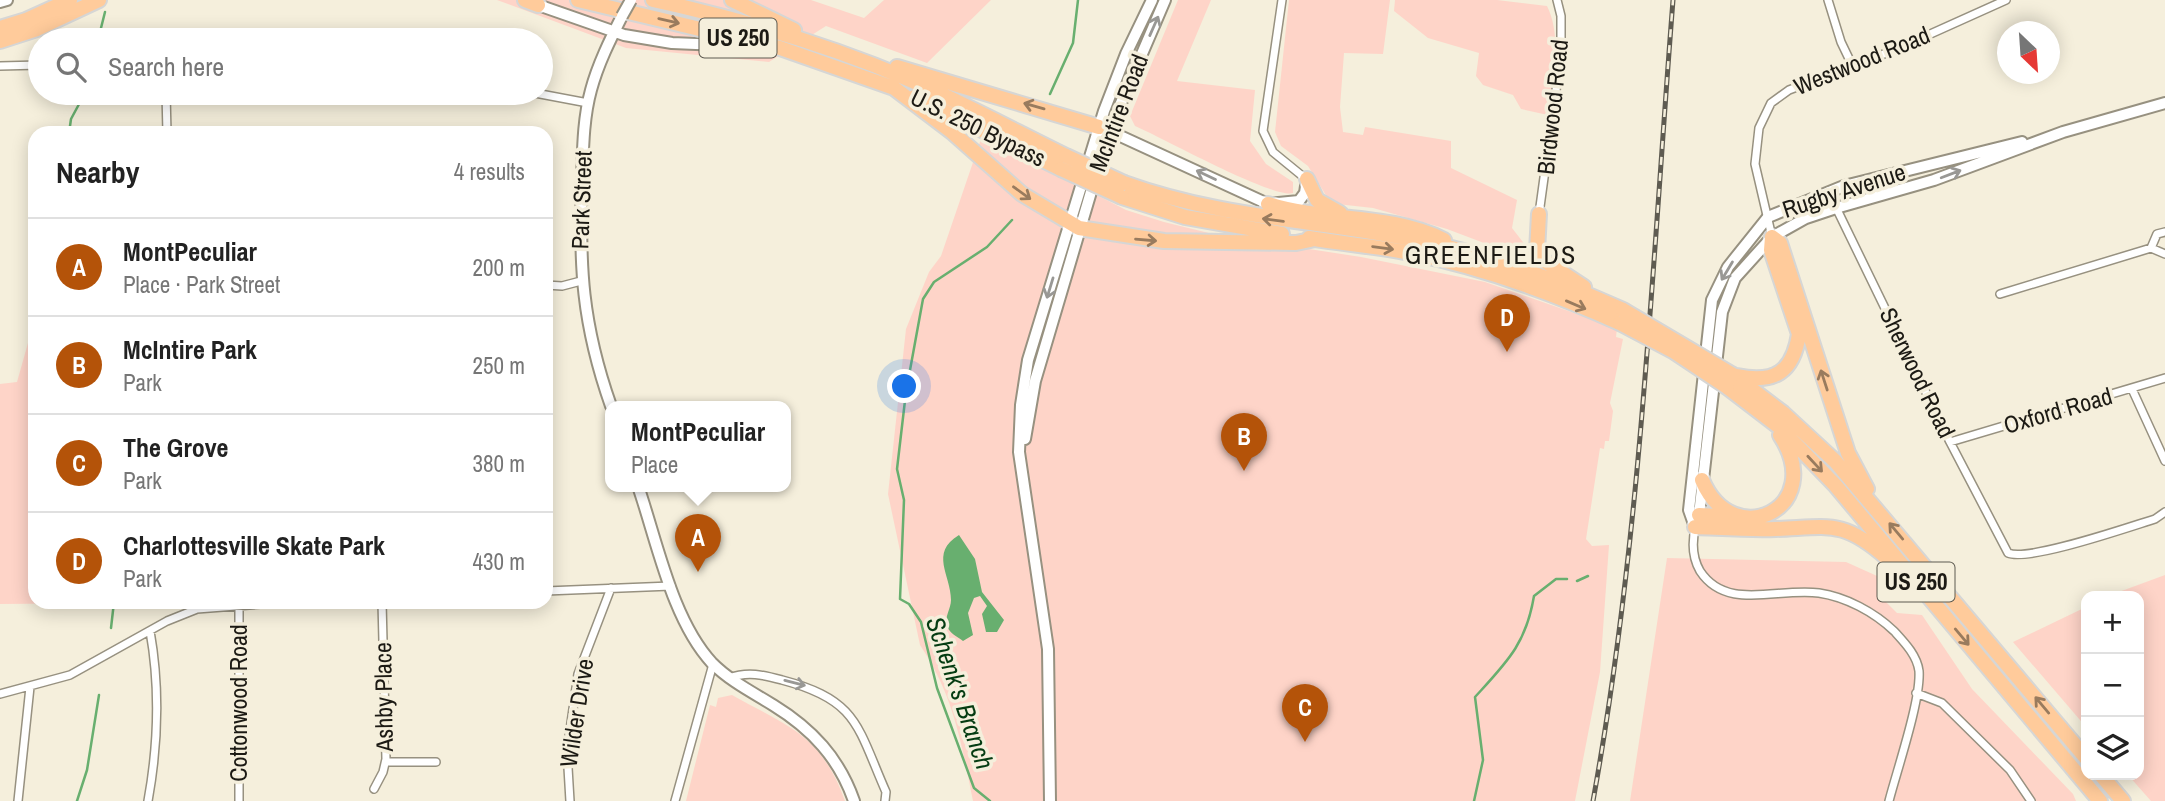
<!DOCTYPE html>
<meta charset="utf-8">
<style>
:root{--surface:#fff;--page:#f2f2f2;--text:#222;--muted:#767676;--line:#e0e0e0;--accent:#b45309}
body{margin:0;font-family:"Archivo Narrow",sans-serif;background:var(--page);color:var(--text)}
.controls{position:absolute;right:21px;bottom:21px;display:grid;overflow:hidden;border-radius:14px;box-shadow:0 4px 18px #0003}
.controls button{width:63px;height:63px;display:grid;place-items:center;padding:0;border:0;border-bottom:2px solid var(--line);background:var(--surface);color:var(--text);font:35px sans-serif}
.compass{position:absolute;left:1997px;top:21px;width:63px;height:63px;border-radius:50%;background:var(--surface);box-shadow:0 4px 18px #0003;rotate:155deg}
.you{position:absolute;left:905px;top:387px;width:24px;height:24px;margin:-18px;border:5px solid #fff;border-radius:50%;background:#1a73e8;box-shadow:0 0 0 10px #1a73e833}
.badge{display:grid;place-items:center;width:46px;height:46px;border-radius:50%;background:var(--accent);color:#fff;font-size:23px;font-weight:700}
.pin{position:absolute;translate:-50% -58px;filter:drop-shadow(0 2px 4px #0008)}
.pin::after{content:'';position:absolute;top:37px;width:24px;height:21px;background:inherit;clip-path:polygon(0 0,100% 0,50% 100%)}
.popup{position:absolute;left:605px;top:401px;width:186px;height:91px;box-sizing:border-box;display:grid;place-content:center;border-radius:14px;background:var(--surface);filter:drop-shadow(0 2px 5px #0005);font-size:23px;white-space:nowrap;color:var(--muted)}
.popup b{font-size:26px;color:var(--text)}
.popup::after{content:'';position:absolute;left:50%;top:100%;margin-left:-14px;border:14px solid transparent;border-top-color:var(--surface)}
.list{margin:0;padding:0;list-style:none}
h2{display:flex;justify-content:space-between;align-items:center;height:91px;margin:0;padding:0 28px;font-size:30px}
h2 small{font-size:23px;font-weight:400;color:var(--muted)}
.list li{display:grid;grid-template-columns:46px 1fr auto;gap:21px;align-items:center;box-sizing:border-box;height:98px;padding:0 28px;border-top:2px solid var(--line)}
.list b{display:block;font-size:26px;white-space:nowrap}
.list p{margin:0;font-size:23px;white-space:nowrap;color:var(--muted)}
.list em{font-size:23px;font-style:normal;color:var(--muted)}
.icon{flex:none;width:38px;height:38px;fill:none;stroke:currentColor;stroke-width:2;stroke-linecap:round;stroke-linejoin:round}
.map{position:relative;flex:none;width:2165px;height:801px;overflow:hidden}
.search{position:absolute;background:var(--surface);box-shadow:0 4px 18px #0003;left:28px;top:28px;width:525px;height:77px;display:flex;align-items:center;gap:18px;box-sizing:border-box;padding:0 24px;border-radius:38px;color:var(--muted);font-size:26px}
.panel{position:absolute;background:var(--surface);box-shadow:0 4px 18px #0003;left:28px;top:126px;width:525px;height:483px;border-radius:21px}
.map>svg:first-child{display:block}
.green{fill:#fed4c8}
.water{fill:#68af6f}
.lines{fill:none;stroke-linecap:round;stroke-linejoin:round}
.stream{stroke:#68af6f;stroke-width:2.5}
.street-casing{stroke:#979180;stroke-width:10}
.secondary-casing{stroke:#979180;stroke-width:14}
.highway-casing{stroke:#d6d6d5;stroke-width:18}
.street{stroke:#fff;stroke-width:7}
.secondary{stroke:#fff;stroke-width:10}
.highway{stroke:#ffcb9b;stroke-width:14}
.rail-casing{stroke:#5e5b51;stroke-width:5}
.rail{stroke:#f5efdc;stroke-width:2.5;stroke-dasharray:8;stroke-linecap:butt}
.secondary-bridge-casing{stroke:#979180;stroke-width:14;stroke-linecap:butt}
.highway-bridge-casing{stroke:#d6d6d5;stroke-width:18;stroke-linecap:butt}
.secondary-bridge{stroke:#fff;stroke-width:10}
.highway-bridge{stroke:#ffcb9b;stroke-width:14}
.oneway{stroke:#997b5e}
.oneway2{stroke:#999895}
.labels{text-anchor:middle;stroke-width:7;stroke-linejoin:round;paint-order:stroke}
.shield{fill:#f5efdc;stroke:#5d5a50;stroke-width:2}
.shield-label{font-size:23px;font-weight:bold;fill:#1c1a14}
.street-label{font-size:24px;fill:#1c1a14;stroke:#f5efdc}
.neighbourhood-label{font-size:26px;letter-spacing:2px;fill:#1c1a14;stroke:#f5efdc}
.water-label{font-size:26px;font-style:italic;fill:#053c12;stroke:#f5efdc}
</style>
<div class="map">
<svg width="2165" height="801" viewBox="0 0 2165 801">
<rect width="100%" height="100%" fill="#f5efdc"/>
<path class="green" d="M 497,0 L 811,0 L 864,18 L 884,0 L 991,0 L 927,63 L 826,26 L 769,62 L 626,48 Z
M 1178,0 L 1211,0 L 1177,81 L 1255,90 L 1250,141 L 1266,164 L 1293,182 L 1293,193 C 1273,199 1163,138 1135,126 L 1130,116 Z
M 1289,0 L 1390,0 L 1383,54 L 1344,53 L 1340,107 L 1343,132 L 1363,135 L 1365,127 L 1451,141 L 1451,168 L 1517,200 L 1512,228 L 1526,246 L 1521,257 L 1447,229 L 1373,208 L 1337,204 L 1327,197 L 1308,166 L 1281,146 L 1275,132 Z
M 1395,0 L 1497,0 L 1547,6 C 1563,38 1552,81 1548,115 L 1521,109 L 1513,95 L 1483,85 L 1476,76 L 1479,53 L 1428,38 L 1394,11 Z
M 982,136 L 1126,210 L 1164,222 L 1217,235 L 1361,257 L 1485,282 L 1617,328 L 1616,337 L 1623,339 L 1610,403 L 1613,411 L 1609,441 L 1605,441 L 1604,449 L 1600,448 L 1586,539 L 1592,546 L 1609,545 L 1600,672 L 1575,801 L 973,801 C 961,742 954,696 920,645 L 888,494 L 906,329 L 929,272 L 941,256 Z
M 35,318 L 35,602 L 123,603 L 0,604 L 0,384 L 17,382 Z
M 1667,558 L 1846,562 L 1886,580 L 1882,598 L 1897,613 L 1922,615 L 1972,689 L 2073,794 L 2076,801 L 1630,801 Z
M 2165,575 L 2165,801 L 2151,801 L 2128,775 L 2139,775 L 2139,596 L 2108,596 Z
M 2086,607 L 2086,727 L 2013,642 Z
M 732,695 C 789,727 821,734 845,801 L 686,801 L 710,705 L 716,707 L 718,698 Z"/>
<path class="water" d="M 959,535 L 975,559 L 982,592 L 1004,620 L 997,632 L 986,632 L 982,614 L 987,606 L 980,596 L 974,598 L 968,613 L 973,635 L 963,641 C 957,636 950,634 947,626 C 944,617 951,609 951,600 C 951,575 929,553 959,535 Z"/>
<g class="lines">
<path class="stream" d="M 98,40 L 105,12
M 1050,94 L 1073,43 L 1078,0
M 69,133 L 71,119 L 85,93
M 1577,581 L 1588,576
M 111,628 L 114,602
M 77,801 L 87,770 L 99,695
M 990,801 L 974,788 L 937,688 L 921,622 L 909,604 L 900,599 L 904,500 L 897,469 L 906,392 L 923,299 L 934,282 L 987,247 L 1012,220
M 1474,801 L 1483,760 L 1475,697 C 1507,662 1526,644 1534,596 L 1556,579 L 1567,579"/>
<g class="street-casing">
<path id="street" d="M 1282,0 L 1263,131 L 1273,152 L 1306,179
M 1828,0 L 1841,42 L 1853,67
M 0,66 L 40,65
M 166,93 L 167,133
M 535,93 L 588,103
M 1828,191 L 1950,442 L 2008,553 C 2028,562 2129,527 2155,519 L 2165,512
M 1539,214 L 1561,54 L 1561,16 L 1557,0
M 1772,237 L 1755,164 L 1759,128 L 1771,103 L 1789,90 L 1897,49 L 2006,0
M 2151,248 L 2165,254
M 546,285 L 562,286 L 581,281
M 2000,294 L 2151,248 L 2157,234 L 2165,232
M 2132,389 L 2165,461
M 1950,442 L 2165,378
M 1696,525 C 1692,540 1692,557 1700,571 C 1727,612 1778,587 1819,593 C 1846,597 1874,612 1894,631 C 1904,642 1917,655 1919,671 C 1921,700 1897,770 1889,801
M 546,591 L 671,586
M 239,604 L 239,801
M 729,678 C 748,671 763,675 782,680 C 858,700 857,726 886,792 L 885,801
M 1916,693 L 1942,703 L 2010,770 L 2031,801
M 0,694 L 70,675 L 167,621 L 197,609 L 287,602
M 386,762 L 436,762
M 374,789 L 383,772 L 386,759 L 382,602
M 18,801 L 30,687
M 148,801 C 158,746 160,687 150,631
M 570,801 L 567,751 L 578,674 L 611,588
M 675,801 L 713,664"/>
</g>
<g class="secondary-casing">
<path id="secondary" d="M 0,2 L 7,0
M 538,5 L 624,35 L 672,43 L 720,45
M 1105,129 L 1268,204 L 1299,201 L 1305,193 L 1307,179
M 611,406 C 582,324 579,266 582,180 C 583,150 583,119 591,90 C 598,64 610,40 622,16
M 1025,439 L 1035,381 L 1109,131 L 1165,0
M 638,486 C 657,541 672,620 712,663 C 730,681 752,692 773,705 C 812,729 839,758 854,801
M 1699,515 L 1722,312 L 1735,278 L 1772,237 L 1806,218 L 1836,208 L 1934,180 L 2063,132 L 2165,103
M 1695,527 L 1689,510 L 1712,300 L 1728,267 L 1768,217 L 1844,186 L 2022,142
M 1050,801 L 1048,649 L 1019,452 L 1021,405 L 1028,360 L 1104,111 L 1126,54 L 1152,0"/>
</g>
<g class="highway-casing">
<path id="highway" d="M 525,0 L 538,5
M 578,0 L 780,48 L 894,88 L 952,132 L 1022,194 L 1079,228 L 1164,241 L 1296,243 L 1315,239
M 653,0 C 740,19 826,44 908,79 C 961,102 1013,130 1066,156
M 732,0 L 794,30
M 0,28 L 26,20 L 70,0
M 0,41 L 37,29 L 99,0
M 897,67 L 1099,127
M 915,97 L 1061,169
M 1307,179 L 1317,200 L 1340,213
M 1124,183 C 1224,219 1319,220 1421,241 C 1491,255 1558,281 1623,310
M 1122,197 L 1185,217 L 1282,234
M 1268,204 C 1325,222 1390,213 1444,240
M 1539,214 L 1537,251 L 1540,258 L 1584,287
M 1772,237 L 1780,243 L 1848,453 L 1867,489
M 1309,238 C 1343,244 1377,246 1410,253 C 1483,267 1553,293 1620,323
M 1733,375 L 1783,413 L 1835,461 L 2086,758
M 1737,376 C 1775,384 1793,372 1799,334 L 1771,250 L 1772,237
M 1727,387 L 1778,426 L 1835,485 L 2100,801
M 1702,480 C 1733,554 1828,508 1780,435
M 1699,515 L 1736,517
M 1695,527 C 1722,528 1749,530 1776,529 C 1829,527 1843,519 1887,558
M 2101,775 L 2123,801"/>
</g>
<use href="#street" class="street"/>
<use href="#secondary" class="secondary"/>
<use href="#highway" class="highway"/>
<g class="rail-casing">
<path id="rail" d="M 1593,801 C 1641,537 1652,267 1673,0"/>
</g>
<use href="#rail" class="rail"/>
<g class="secondary-bridge-casing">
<path id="secondary-bridge" d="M 622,16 L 631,0"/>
</g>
<g class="highway-bridge-casing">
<path id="highway-bridge" d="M 1066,156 L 1124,183
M 1061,169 L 1122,197
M 1623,310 L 1733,375
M 1620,323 L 1673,351 L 1727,387"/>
</g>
<use href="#secondary-bridge" class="secondary-bridge"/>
<use href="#highway-bridge" class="highway-bridge"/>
</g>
<defs><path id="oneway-shaft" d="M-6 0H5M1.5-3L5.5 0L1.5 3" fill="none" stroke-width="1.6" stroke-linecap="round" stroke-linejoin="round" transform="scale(1.75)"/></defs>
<g class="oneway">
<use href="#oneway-shaft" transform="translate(669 21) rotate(13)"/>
<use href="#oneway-shaft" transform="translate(1034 106) rotate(-164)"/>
<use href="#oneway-shaft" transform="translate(1022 193) rotate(36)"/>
<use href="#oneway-shaft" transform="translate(1273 220) rotate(-173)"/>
<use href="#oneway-shaft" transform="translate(1146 240) rotate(5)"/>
<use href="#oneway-shaft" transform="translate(1383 248) rotate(8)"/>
<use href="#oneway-shaft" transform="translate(1576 305) rotate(23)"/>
<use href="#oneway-shaft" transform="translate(1824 380) rotate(-108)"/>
<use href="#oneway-shaft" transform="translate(1815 464) rotate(47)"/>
<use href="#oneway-shaft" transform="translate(1896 531) rotate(-130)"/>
<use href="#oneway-shaft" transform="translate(1962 637) rotate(50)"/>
<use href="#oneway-shaft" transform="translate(2042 705) rotate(-130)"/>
</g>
<g class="oneway2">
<use href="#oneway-shaft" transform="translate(1154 26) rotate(-66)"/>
<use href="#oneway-shaft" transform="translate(1951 174) rotate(-21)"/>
<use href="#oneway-shaft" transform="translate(1206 175) rotate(-155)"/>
<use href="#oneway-shaft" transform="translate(1727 271) rotate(121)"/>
<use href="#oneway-shaft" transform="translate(1050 288) rotate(107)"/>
<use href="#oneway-shaft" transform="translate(795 683) rotate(14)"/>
</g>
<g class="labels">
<g class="shield">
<rect x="699.5" y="18.5" width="77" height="39" rx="5"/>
<rect x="1877.5" y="562.5" width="77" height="39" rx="5"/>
</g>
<g class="shield-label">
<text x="738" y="46">US 250</text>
<text x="1916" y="590">US 250</text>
</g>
<g class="street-label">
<text transform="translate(1862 61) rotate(-22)" y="8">Westwood Road</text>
<text transform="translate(1553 107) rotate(-84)" y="8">Birdwood Road</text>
<text transform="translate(1119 113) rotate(-69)" y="8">McIntire Road</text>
<text transform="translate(978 128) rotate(26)" y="8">U.S. 250 Bypass</text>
<text transform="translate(1844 191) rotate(-18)" y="8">Rugby Avenue</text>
<text transform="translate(582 200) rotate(-88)" y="8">Park Street</text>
<text transform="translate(1917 373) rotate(64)" y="8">Sherwood Road</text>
<text transform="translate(2058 411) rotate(-16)" y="8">Oxford Road</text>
<text transform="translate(384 697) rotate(-91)" y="8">Ashby Place</text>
<text transform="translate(239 703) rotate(-90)" y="8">Cottonwood Road</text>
<text transform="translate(577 713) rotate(-81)" y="8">Wilder Drive</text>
</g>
<g class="neighbourhood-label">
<text x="1491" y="264">GREENFIELDS</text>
</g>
<g class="water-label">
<text transform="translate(960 693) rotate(71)" y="9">Schenk's Branch</text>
</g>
</g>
</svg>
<div class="controls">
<button>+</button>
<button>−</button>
<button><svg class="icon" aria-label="layers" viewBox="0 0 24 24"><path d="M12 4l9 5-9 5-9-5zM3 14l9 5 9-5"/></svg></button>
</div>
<svg class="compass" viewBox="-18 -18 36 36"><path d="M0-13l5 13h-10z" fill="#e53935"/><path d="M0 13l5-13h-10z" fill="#767676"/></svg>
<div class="you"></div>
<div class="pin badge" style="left:698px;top:572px">A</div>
<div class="popup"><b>MontPeculiar</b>Place</div>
<div class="pin badge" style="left:1244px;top:471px">B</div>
<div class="pin badge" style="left:1305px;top:742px">C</div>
<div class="pin badge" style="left:1507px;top:352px">D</div>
<div class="search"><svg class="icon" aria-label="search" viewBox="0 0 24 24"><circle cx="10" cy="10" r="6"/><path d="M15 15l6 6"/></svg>Search here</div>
<section class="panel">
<h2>Nearby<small>4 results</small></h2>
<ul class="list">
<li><span class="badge">A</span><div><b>MontPeculiar</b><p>Place · Park Street</p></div><em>200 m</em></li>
<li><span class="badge">B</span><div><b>McIntire Park</b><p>Park</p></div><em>250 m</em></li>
<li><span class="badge">C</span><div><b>The Grove</b><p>Park</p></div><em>380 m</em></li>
<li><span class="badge">D</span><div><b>Charlottesville Skate Park</b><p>Park</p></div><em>430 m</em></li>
</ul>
</section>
</div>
